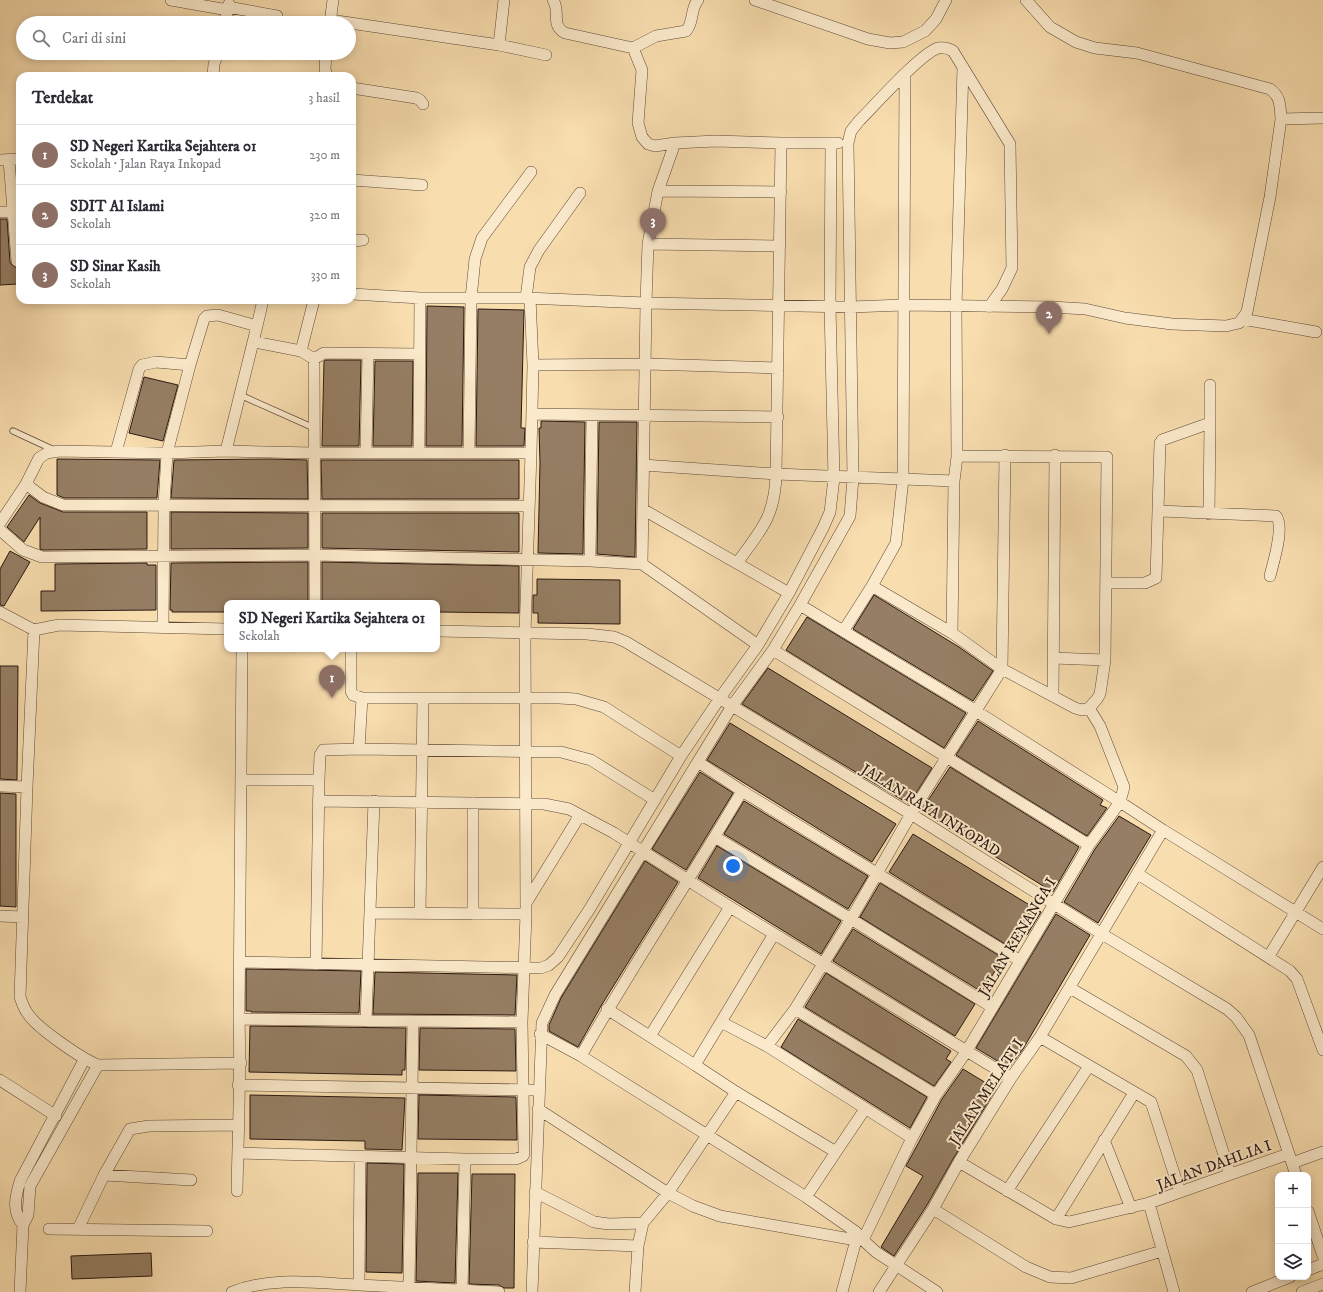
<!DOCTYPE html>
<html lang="id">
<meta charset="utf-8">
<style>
:root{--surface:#fff;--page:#f2f2f3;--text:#2b2b33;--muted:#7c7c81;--line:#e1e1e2;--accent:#db2777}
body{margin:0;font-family:"IM FELL DW Pica",serif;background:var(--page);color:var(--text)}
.controls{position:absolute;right:12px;bottom:12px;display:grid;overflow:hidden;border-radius:8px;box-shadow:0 2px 10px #0003}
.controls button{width:36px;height:36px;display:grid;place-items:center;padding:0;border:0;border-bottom:1px solid var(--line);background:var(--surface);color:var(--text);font:20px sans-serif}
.you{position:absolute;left:733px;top:866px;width:14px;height:14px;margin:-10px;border:3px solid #fff;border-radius:50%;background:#1a73e8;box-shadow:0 0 0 6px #1a73e833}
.badge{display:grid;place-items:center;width:26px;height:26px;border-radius:50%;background:var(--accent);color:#fff;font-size:13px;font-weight:700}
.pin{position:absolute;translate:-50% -33px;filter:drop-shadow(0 1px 2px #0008)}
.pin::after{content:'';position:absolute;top:21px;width:14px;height:12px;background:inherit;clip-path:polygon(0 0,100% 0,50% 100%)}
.popup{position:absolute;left:224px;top:600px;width:216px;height:52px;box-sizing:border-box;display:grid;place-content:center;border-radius:8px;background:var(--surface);filter:drop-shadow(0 1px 3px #0005);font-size:13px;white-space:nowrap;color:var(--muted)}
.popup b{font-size:15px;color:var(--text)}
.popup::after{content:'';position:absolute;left:50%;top:100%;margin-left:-8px;border:8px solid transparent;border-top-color:var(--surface)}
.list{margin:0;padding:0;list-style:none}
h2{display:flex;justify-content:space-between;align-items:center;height:52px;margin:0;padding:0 16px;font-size:17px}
h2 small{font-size:13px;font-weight:400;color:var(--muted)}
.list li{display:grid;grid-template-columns:26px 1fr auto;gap:12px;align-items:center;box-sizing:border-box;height:60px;padding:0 16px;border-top:1px solid var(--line)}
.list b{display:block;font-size:15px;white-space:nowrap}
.list p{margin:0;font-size:13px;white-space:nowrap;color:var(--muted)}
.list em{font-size:13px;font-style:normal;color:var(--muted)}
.icon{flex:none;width:22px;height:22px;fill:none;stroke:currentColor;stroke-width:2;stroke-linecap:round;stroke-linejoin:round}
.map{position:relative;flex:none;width:1323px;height:1292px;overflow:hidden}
.search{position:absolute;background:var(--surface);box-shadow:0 2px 10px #0003;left:16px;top:16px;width:340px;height:44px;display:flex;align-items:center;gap:10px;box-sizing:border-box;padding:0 14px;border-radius:22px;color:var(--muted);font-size:15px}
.panel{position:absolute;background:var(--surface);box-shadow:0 2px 10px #0003;left:16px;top:72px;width:340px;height:232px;border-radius:12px}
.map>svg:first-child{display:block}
.building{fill:#957e63;stroke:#2a1811}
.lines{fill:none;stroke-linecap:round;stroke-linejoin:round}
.service-casing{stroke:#5e4938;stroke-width:7}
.minor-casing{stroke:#5e4938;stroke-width:12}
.service{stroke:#fae9ca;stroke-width:5.5}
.minor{stroke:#fae9ca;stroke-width:11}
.labels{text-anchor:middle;stroke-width:4;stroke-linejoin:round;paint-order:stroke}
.street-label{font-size:15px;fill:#2a1811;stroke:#fae9ca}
</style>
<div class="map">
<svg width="1323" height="1292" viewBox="0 0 1323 1292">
<rect width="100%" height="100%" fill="#f8ddae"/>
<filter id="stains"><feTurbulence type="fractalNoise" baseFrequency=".005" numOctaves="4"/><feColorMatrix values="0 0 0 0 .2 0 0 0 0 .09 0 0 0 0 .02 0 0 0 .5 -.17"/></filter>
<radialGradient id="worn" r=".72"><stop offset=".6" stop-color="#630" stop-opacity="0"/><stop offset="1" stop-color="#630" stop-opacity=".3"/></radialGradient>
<path class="building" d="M 0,219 L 7,219 L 10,262 L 12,265 L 17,268 L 18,284 L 0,285 Z
M 427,306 L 464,307 L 462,446 L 426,446 Z
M 478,309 L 524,310 L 521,428 L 525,428 L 524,446 L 476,446 Z
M 326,360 L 361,360 L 359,446 L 322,446 L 324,361 Z
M 375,361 L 413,361 L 412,446 L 373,446 Z
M 144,377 L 178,385 L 163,441 L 129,433 Z
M 541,421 L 585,422 L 583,554 L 538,553 L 540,463 L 539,428 L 541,428 Z
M 599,422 L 637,422 L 635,557 L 597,554 Z
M 57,459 L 160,460 L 157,498 L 64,498 L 57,495 Z
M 270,459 L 307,460 L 308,499 L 171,498 L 174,460 Z
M 321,460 L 519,460 L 519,499 L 322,499 Z
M 29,495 L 40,503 L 63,512 L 147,512 L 147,549 L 43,550 L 40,549 L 40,517 L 24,542 L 7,527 Z
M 171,512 L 308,513 L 308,548 L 171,549 Z
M 322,513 L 519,513 L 519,552 L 322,548 Z
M 10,551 L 30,562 L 4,606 L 0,605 L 0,569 Z
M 308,562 L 308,603 L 227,603 L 227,612 L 172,612 L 172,610 L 170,610 L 171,563 Z
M 322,562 L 519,566 L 519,613 L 437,612 L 437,603 L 322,603 Z
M 147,563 L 147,565 L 156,565 L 156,610 L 41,611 L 41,591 L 55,591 L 55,564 Z
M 537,579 L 620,580 L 620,624 L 538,623 L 538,613 L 533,613 L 533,595 L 537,595 Z
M 874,595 L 959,647 L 993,671 L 973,701 L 853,629 Z
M 807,617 L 966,713 L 944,748 L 786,650 Z
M 0,666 L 18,666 L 17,780 L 0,779 Z
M 768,668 L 932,768 L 909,804 L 742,704 Z
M 978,721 L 1103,800 L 1100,805 L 1107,808 L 1087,836 L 956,755 Z
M 730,723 L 896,824 L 872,862 L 707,760 Z
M 950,767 L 1079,847 L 1053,892 L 921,811 Z
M 700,772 L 733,793 L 686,870 L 652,849 Z
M 0,793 L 16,794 L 16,907 L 0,906 Z
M 744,801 L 868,876 L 848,909 L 724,834 Z
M 1119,816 L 1151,835 L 1098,923 L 1064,902 L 1095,849 Z
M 913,834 L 1041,912 L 1027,935 L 1020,931 L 1010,947 L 889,872 Z
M 717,846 L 841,921 L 821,954 L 698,878 Z
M 645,861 L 678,882 L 601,1006 L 578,1047 L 549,1031 L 549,1025 L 561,998 Z
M 880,883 L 1003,958 L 982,992 L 860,917 Z
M 1056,914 L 1090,935 L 1023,1049 L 1009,1068 L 976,1048 Z
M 853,929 L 975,1004 L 955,1036 L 833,961 Z
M 246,969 L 361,971 L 359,1013 L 251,1012 L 251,1011 L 246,1011 Z
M 375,972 L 517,975 L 515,1015 L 373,1014 Z
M 826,973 L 951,1051 L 946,1059 L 951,1062 L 934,1086 L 805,1007 Z
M 798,1019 L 927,1097 L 910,1128 L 781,1047 Z
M 250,1026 L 406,1028 L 405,1070 L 402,1070 L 402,1075 L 249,1072 Z
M 420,1028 L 515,1029 L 516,1071 L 419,1070 Z
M 963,1069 L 996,1089 L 953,1159 L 927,1205 L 894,1256 L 881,1247 L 923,1176 L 906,1166 L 942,1099 Z
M 250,1095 L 405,1098 L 402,1150 L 365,1149 L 365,1141 L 250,1139 Z
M 419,1095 L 516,1097 L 517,1140 L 418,1139 Z
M 367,1163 L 404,1164 L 402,1273 L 366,1272 Z
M 418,1173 L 458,1173 L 455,1283 L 416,1281 Z
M 472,1174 L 515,1174 L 514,1288 L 504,1288 L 499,1285 L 469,1284 Z
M 151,1253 L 152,1276 L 72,1279 L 71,1256 Z"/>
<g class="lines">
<g class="service-casing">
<path id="service" d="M 240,395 L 314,428
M 13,431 L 54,450"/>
</g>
<g class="minor-casing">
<path id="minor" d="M 171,0 L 228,10
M 553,0 C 561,12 550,25 565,33 L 633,48 L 642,70 L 638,123 L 642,137 L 648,144 L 655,146 L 675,143 L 716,141 L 781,143 L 776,474 L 643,465
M 755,0 L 868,39 L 890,43 L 903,42 L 925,31 L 936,19 L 946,0
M 1026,0 L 1050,27 L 1076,42 L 1095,48 L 1137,53 L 1270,89 C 1281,97 1280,106 1281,119
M 228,7 L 277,16
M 330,20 L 499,45 L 546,55
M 225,23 L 229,4
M 330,23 L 333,0
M 499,45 L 504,0
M 633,48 L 656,36 L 686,31 C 694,23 690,9 698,0
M 326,53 L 325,69 L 327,76
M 213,76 L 214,64 L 218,53
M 352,88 L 416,98 L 420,100 L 423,104
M 675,143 L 658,191 L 648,244 L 646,303 L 851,307 L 903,305 L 1052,307 L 1085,309 L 1125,318 L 1172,324 L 1226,326 L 1239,323 L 1247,312 L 1270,197 L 1281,119 L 1323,118
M 781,143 L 838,143
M 0,160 L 20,159
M 9,160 L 17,261
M 352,180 L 422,185
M 658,191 L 781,192
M 0,212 L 20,211
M 352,241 L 363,240
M 648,244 L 780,246
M 526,298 L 530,267 L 539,250 L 580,193
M 1242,319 L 1316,332
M 254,342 L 301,351 L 314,359
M 301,351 L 314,300
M 533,365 L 646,364 L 778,368
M 532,414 L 778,417
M 226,451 L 257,326
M 116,452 L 139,369 L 142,365 L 156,362 L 190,365
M 419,452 L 420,298
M 469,452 L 471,298 L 475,259 L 482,238 L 531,172
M 366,453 L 368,353
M 957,457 L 956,307 L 963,67
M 26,484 L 43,497 L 63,505 L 529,506
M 644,510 L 789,593
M 1160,511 L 1276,516 C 1285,527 1273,563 1270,576
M 1209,514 L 1210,423
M 0,523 L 26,484 L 39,458 L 47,453 L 59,451 L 167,453 L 190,365 L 204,319 L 207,316 L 218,315 L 257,326 L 263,300
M 0,530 L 23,550 L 42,557 L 314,555 L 590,561 L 642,564 L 646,303 L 526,298 L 420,298 L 352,294
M 590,561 L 592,415
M 737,563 C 761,530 775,517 776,474 L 903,479 L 896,543 L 872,586 L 952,633 L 1002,669 L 1075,708 L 1082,710 L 1089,708 L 1097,699 L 1100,694 L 1105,660 L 1107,457 L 961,456 L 957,457 L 954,481 L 903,479 L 905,75
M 642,564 L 758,645
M 1107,583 L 1145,583 L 1156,578 L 1160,443 L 1162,440 L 1210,423 L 1210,385
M 315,603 L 314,359 L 324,353 L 419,354
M 0,612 L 34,630 L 59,625 L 227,629
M 163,627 L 164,505 L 167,453 L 226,451 L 314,453 L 531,453 L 533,365 L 530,298
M 34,630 L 27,787 L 20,997 C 22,1003 24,1009 28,1014 C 37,1028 82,1059 98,1065 L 241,1063
M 844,630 L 872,586
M 437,631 L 587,634 L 614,637 L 626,642 L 911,814 L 1102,934 L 1227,1009 L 1236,1017 L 1249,1035 L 1296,1175
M 952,633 L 954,481
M 351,649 L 351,691 L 353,695 L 362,698 L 423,698 L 420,914
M 773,650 L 1089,845
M 1053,658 L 1105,660
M 1053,695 L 1055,455
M 423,698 L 559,698 L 576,699 L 604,707 L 681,756
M 1089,708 L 1100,726 L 1124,787 L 1120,802 L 1163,830
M 359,749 L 362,698
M 698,762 L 742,791 L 1019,960
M 241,780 L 319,780
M 0,786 L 27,787
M 318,801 L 544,804 L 569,809 L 614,833 L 730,907 L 1011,1078
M 473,803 L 473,914
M 715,837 L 851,919 L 992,1007
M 1138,874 L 1290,971 L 1297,979 L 1323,1050
M 526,903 L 580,815
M 370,913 L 526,914
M 0,916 L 22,917
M 774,934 L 695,1065 L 736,1092 L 836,1152 L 806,1197
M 1269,956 L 1323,867
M 240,962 L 541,968 L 549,965 L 558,957 L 589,910 L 681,756 L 720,698 L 758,645 L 789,593 L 823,528 L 830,512 L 834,478 L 830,306 L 831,143
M 316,964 L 319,780 L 320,755 L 323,750 L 359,749 L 561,752 L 591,760 L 655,800
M 1070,988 L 1186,1056 L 1197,1070 L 1230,1174
M 607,1009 L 695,1065
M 795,1009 L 936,1095
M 239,1019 L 413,1021 L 409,1288
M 366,1021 L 374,801
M 413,1021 L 522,1022
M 721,1022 L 767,1046 L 912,1138
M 540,1034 L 581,1056 L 806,1197 L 856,1232 L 863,1240 L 912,1138 L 936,1095 L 966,1052 L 1089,845 L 1120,802 L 976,711 L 800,605
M 650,1036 L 730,907
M 1040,1037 L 1151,1102 L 1180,1192
M 767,1046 L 795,1009 L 851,919 L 911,814 L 1002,669 L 1005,455
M 581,1056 C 632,966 690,880 742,791
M 0,1080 L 56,1116
M 238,1085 L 532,1090
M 538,1109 L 668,1193 L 693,1206 L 720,1216 L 856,1240 L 863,1240 L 876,1252 L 937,1292
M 1104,1140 L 1131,1208
M 836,1152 L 865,1109
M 238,1153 L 465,1159 L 516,1159 L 523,1156 L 524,1154 L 522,1022 L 526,914 L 525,633 L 531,453
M 360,1156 L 359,1285 L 499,1292
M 959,1162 L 1056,1219 L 1069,1222 L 1149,1203 L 1288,1154
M 1292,1163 L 1323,1152
M 104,1175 L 191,1180
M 237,1191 C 238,1134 241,1076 239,1019 L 242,649
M 1007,1191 L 1089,1066
M 535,1192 L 594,1222 L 609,1224 L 643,1223
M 1149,1203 L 1174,1292
M 933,1209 L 1026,1267 L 1050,1277 L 1071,1278 L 1162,1251
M 1308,1211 L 1323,1256
M 1056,1219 L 1134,1093
M 23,1225 C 12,1211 15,1198 20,1181 L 84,1060
M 49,1229 L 207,1231
M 78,1229 L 104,1175 L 130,1129 L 149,1126 L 238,1125
M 533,1242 L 638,1246
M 1308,1270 L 1323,1264
M 462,1291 L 465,1159
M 20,1292 L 23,1225 L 28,1215 L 30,1186 L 98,1065
M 232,1292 C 273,1276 317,1283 359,1285
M 532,1292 L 542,1023 L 555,995 L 732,706 L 773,650 L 800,605 L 850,516 L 853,478 L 848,143 L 851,131 L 859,121 C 874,106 921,53 938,48 C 944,47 948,48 953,51 L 1010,144 L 1012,268 L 1002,289 L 989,307
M 635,1292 L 638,1246 L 643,1223 L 668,1193 L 736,1092
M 842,1292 L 856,1240
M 879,1292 L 933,1209 L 959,1162 L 1011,1078 L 1040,1037 L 1163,830 L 1323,929
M 1252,1292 L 1290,1277
M 1302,1292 L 1323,1284"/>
</g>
<use href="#service" class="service"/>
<use href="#minor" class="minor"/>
</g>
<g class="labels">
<g class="street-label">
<text transform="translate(931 810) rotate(32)" y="5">JALAN RAYA INKOPAD</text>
<text transform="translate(1017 937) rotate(-59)" y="5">JALAN KENANGA I</text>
<text transform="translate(986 1092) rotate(-57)" y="5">JALAN MELATI I</text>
<text transform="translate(1214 1165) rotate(-20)" y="5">JALAN DAHLIA I</text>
</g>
</g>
<rect width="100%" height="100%" filter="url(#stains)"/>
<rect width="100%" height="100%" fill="url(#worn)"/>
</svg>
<div class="controls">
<button>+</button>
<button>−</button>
<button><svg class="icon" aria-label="layers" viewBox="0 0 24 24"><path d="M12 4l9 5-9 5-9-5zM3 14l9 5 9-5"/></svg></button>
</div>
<div class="you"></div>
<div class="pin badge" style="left:332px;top:698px;background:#8d6e63">1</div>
<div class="popup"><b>SD Negeri Kartika Sejahtera 01</b>Sekolah</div>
<div class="pin badge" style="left:1049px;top:334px;background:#8d6e63">2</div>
<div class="pin badge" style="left:653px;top:241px;background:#8d6e63">3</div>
<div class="search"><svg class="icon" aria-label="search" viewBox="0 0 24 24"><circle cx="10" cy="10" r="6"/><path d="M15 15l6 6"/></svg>Cari di sini</div>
<section class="panel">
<h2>Terdekat<small>3 hasil</small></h2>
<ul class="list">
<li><span class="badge" style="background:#8d6e63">1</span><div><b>SD Negeri Kartika Sejahtera 01</b><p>Sekolah · Jalan Raya Inkopad</p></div><em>230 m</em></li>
<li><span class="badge" style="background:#8d6e63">2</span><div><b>SDIT Al Islami</b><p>Sekolah</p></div><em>320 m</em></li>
<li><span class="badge" style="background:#8d6e63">3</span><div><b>SD Sinar Kasih</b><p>Sekolah</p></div><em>330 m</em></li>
</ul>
</section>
</div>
